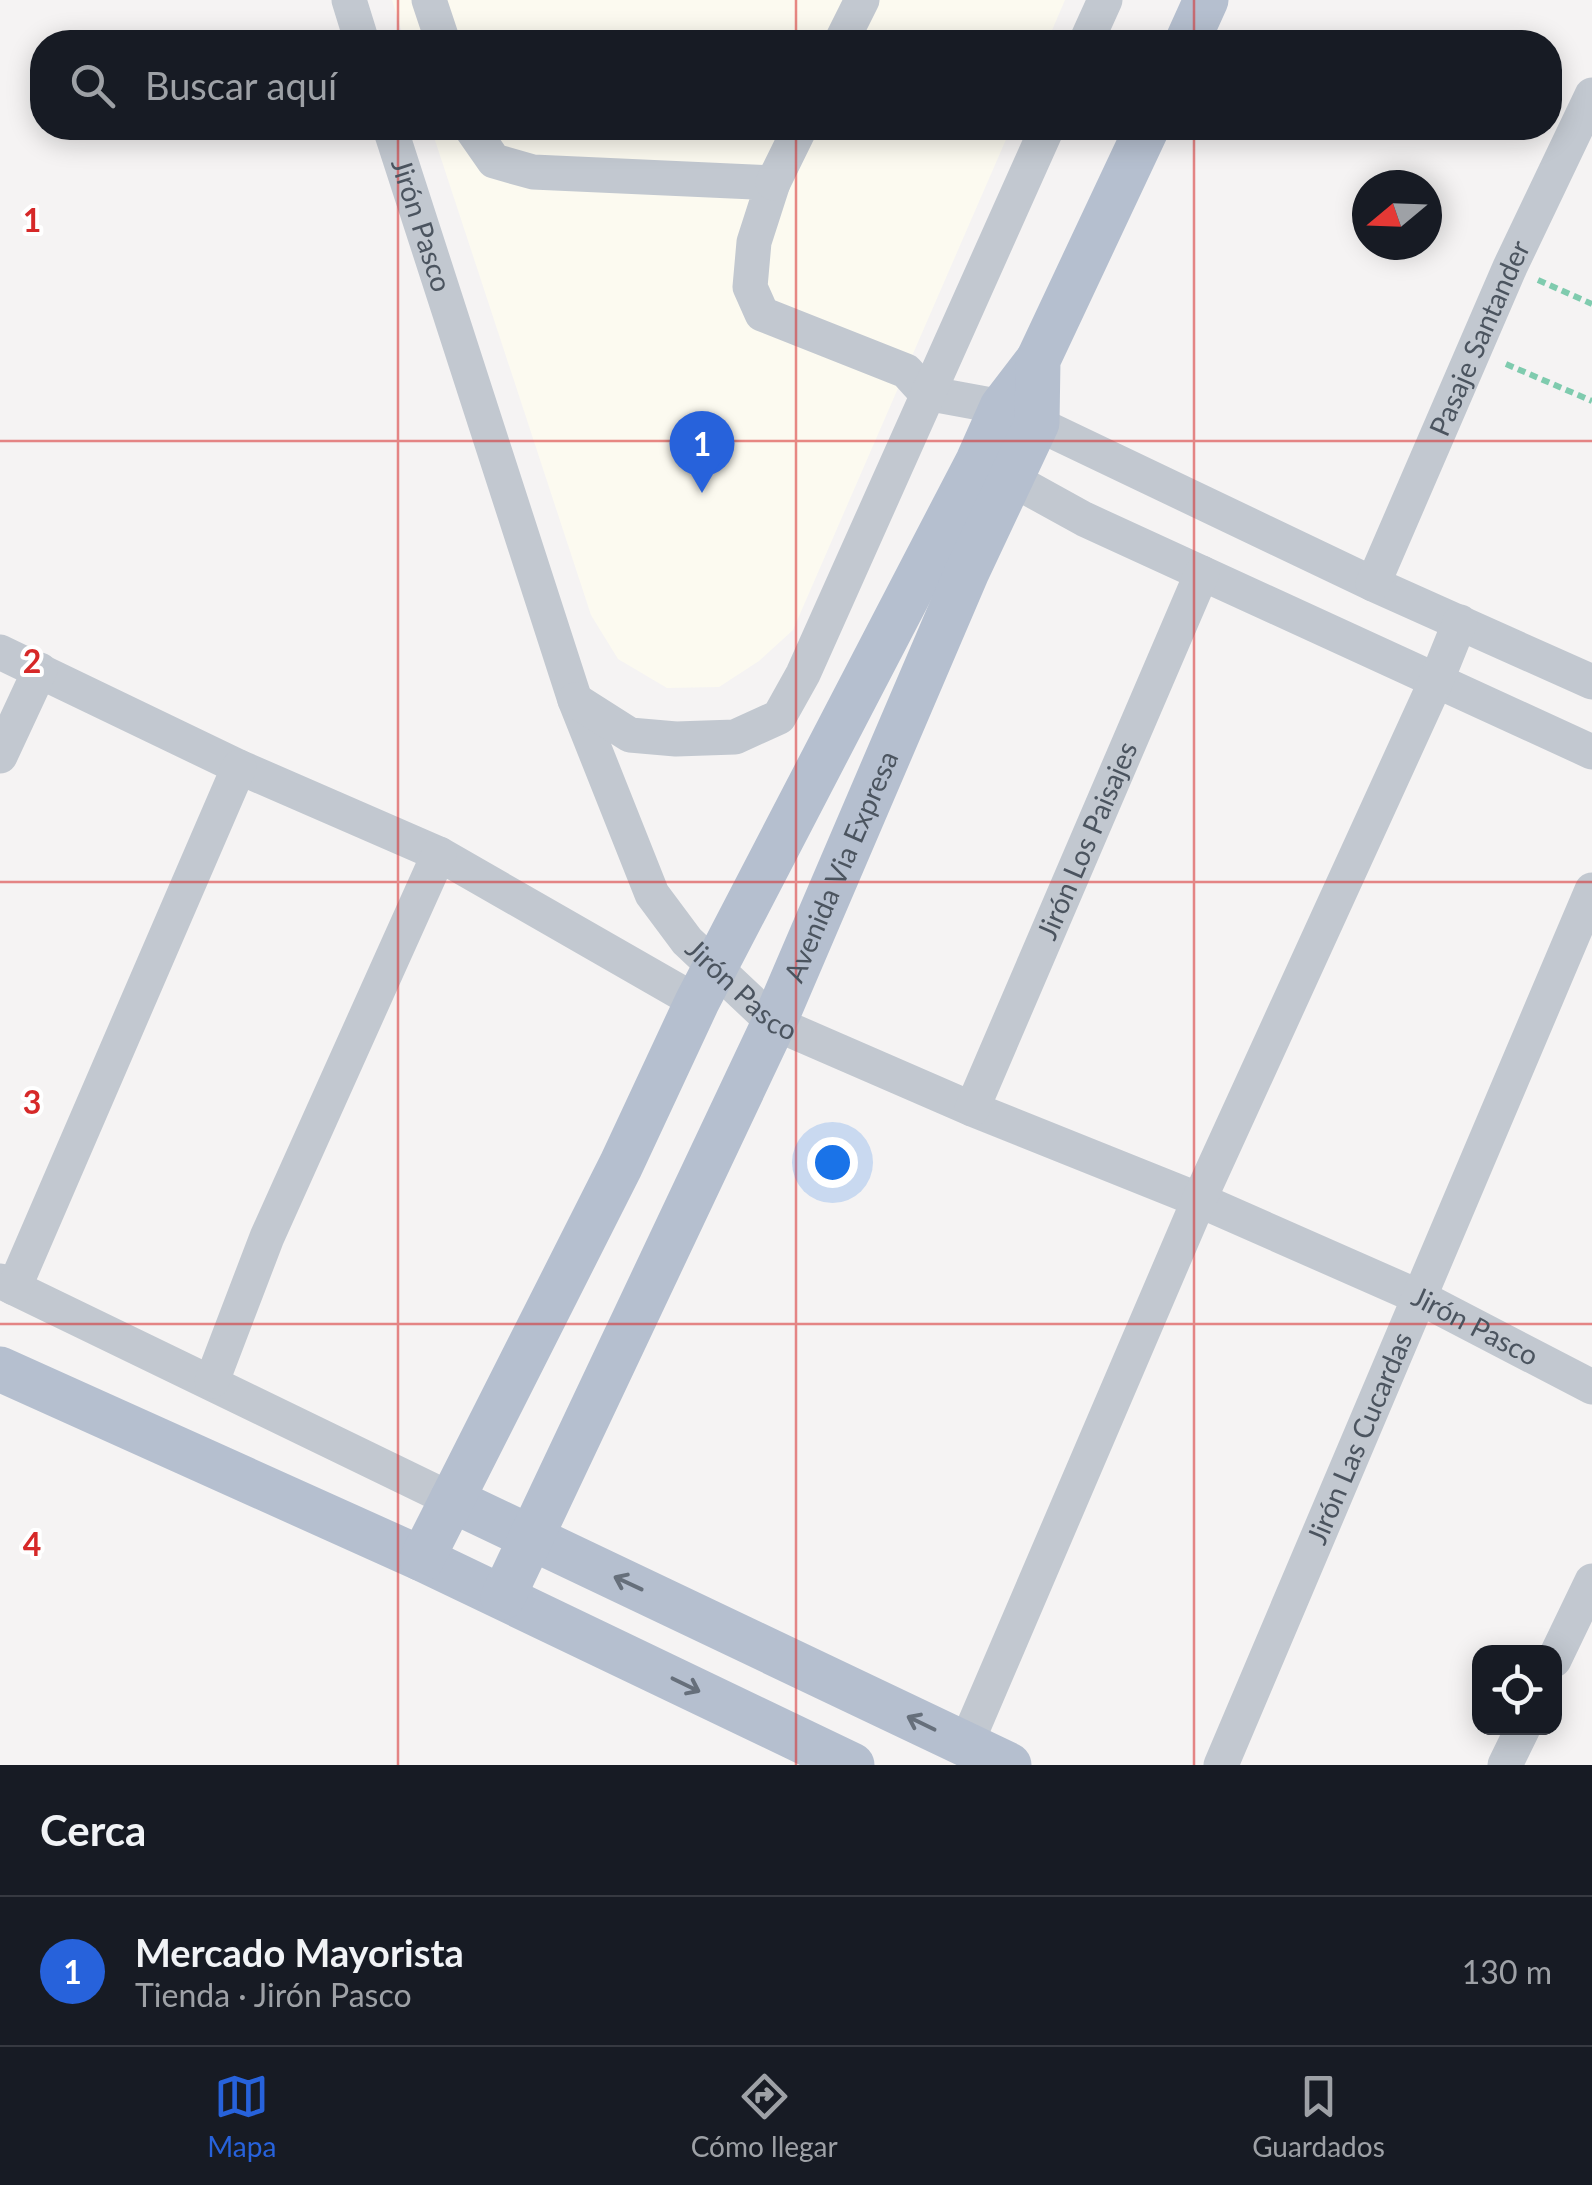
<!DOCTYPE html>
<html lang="es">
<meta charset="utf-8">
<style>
:root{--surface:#171b24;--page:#20242c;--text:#f1f3f6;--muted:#9ea1a6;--line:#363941;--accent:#2762db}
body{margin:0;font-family:Lato,sans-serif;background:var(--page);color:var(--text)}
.controls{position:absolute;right:30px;bottom:30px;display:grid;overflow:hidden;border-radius:20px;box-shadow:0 5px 25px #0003}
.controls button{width:90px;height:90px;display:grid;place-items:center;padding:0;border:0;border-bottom:2px solid var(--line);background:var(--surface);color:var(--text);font:50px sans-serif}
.compass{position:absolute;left:1352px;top:170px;width:90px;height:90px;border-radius:50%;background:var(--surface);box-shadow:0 5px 25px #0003;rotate:251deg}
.you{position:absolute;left:832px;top:1162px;width:35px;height:35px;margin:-25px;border:8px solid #fff;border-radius:50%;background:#1a73e8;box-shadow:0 0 0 15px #1a73e833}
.badge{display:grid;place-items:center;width:65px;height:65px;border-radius:50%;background:var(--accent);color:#fff;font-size:32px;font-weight:700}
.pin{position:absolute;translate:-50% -82px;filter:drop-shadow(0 2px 5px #0008)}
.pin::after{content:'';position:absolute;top:52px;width:35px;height:30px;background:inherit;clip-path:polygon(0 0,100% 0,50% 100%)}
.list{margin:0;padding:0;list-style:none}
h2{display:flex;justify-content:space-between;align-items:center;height:130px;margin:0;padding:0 40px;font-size:42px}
h2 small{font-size:32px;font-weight:400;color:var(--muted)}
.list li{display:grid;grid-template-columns:65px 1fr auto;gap:30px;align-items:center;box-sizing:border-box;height:150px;padding:0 40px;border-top:2px solid var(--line)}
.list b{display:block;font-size:38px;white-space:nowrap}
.list p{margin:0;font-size:32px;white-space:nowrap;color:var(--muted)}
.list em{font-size:32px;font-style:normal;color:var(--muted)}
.icon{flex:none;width:55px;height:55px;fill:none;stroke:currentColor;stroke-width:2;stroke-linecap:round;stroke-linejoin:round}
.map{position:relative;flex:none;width:1592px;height:1765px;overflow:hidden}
.search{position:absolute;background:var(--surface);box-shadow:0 5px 25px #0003;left:30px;right:30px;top:30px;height:110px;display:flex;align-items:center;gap:25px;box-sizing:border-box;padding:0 35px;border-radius:40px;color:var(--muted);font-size:38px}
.sheet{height:280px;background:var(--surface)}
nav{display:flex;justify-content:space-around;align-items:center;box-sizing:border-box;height:140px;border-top:2px solid var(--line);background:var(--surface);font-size:28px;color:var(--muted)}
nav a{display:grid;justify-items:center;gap:5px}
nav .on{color:var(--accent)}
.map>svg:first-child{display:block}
.commercial{fill:#fcfaf0}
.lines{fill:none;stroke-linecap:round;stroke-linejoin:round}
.path{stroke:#7fcbae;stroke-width:6;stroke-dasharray:8 5;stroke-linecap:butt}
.minor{stroke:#c2c8d0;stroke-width:35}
.major{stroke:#b5bfcf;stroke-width:45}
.oneway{stroke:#666f7b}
.grid{fill:none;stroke:#d62828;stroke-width:2.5;stroke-opacity:0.55}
.labels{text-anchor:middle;stroke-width:8;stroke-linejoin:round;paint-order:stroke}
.street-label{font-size:28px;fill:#4b545f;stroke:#fff}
.grid-label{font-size:32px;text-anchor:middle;font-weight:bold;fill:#d62828;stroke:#fff;stroke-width:8;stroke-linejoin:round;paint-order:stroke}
</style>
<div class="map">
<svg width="1592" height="1765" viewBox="0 0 1592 1765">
<rect width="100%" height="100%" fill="#f5f3f3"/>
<path class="commercial" d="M 392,0 L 1065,0 L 1047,42 L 405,42 Z
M 431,128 L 1011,128 L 793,630 L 759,661 L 719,687 L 667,688 L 618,659 L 591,615 Z"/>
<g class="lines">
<path class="path" d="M 1538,280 L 1592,304
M 1506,364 L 1592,401"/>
<g class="minor">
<path d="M 349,0 L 362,42"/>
<path d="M 429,0 L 443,42"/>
<path d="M 841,42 L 862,0"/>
<path d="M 1086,42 L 1105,0"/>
<path id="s1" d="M 390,128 L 575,700 L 652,894 L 687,941 L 774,1023 L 972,1109 L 1199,1200 L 1419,1297 L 1592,1387"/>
<path d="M 471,128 L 494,161 L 533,172 L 773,183 L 754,242 L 750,287 L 762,314 L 906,371 L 926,393 L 1002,407 L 1373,584 L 1592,682"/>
<path d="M 773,183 L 800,128"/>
<path d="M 988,466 L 1084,519 L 1592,752"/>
<path id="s2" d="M 1373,584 L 1510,267 L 1592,95"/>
<path d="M 0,652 L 239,767 L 439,854 L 697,1002"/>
<path d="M 575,700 L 630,735 L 676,739 L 735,737 L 779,717 L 803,674 L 1047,128"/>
<path d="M 0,756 L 40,670"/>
<path id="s3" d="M 972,1109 L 1202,573"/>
<path d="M 0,1281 L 452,1500"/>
<path d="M 14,1288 L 239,767"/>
<path d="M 212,1381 L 267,1237 L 439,854"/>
<path d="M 1554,1660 L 1592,1581"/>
<path d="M 966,1744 L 1199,1200 L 1437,679 L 1460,622"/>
<path id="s4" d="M 1221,1765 L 1592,890"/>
<path d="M 1505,1765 L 1523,1728"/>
</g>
<g class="major">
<path d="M 1187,42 L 1206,0"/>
<path d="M 0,1369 L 422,1559 L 852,1765"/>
<path d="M 452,1500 L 1009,1765"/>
<path d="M 422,1559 L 621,1165 L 697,1002 L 978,461 L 1002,407 L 1038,360"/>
<path id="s5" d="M 503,1597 L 774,1023 L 967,572 L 1037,423 L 1038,360 L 1147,128"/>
</g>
</g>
<defs><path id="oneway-shaft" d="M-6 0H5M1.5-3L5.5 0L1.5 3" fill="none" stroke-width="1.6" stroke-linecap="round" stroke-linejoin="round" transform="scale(2.5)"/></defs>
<g class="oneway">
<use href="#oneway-shaft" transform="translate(628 1583) rotate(-155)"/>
<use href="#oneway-shaft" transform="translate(686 1685) rotate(26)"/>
<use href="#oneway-shaft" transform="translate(921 1723) rotate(-154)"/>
</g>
<path class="grid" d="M 398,0 L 398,42M 796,0 L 796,42M 1194,0 L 1194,42M 398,128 L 398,1765M 796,128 L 796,1765M 1194,128 L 1194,1765M 0,441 L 1592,441M 0,882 L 1592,882M 0,1324 L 1592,1324"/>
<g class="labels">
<g class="street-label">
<text dy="10" stroke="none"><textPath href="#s1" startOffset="102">Jirón Pasco</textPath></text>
<text dy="10" stroke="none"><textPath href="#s2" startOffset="268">Pasaje Santander</textPath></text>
<text dy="10" stroke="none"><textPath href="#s3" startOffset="292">Jirón Los Paisajes</textPath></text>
<text dy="10" stroke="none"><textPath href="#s5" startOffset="805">Avenida Via Expresa</textPath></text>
<text dy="10" stroke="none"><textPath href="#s1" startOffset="942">Jirón Pasco</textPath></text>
<text dy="10" stroke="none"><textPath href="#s1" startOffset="1752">Jirón Pasco</textPath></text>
<text dy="10" stroke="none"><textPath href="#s4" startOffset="355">Jirón Las Cucardas</textPath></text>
</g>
</g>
<g class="grid-label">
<text x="32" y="232">1</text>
<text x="32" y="673">2</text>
<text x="32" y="1114">3</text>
<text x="32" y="1556">4</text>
</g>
</svg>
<div class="controls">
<button><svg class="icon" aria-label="locate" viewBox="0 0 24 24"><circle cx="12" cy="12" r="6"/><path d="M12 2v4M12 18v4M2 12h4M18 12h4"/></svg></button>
</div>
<svg class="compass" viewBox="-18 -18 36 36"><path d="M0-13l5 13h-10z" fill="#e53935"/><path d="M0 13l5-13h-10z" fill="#9ea1a6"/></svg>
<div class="you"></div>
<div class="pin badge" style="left:702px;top:493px">1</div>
<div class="search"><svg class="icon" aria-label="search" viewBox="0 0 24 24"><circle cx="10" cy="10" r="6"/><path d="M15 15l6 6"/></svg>Buscar aquí</div>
</div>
<section class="sheet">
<h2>Cerca<small></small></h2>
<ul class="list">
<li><span class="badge">1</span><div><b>Mercado Mayorista</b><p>Tienda · Jirón Pasco</p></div><em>130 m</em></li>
</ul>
</section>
<nav>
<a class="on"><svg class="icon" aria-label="map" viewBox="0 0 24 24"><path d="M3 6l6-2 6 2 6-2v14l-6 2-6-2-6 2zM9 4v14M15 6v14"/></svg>Mapa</a>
<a><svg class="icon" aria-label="directions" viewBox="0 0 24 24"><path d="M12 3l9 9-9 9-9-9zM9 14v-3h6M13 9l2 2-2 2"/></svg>Cómo llegar</a>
<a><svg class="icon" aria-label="saved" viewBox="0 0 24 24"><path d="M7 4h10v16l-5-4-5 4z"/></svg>Guardados</a>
</nav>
